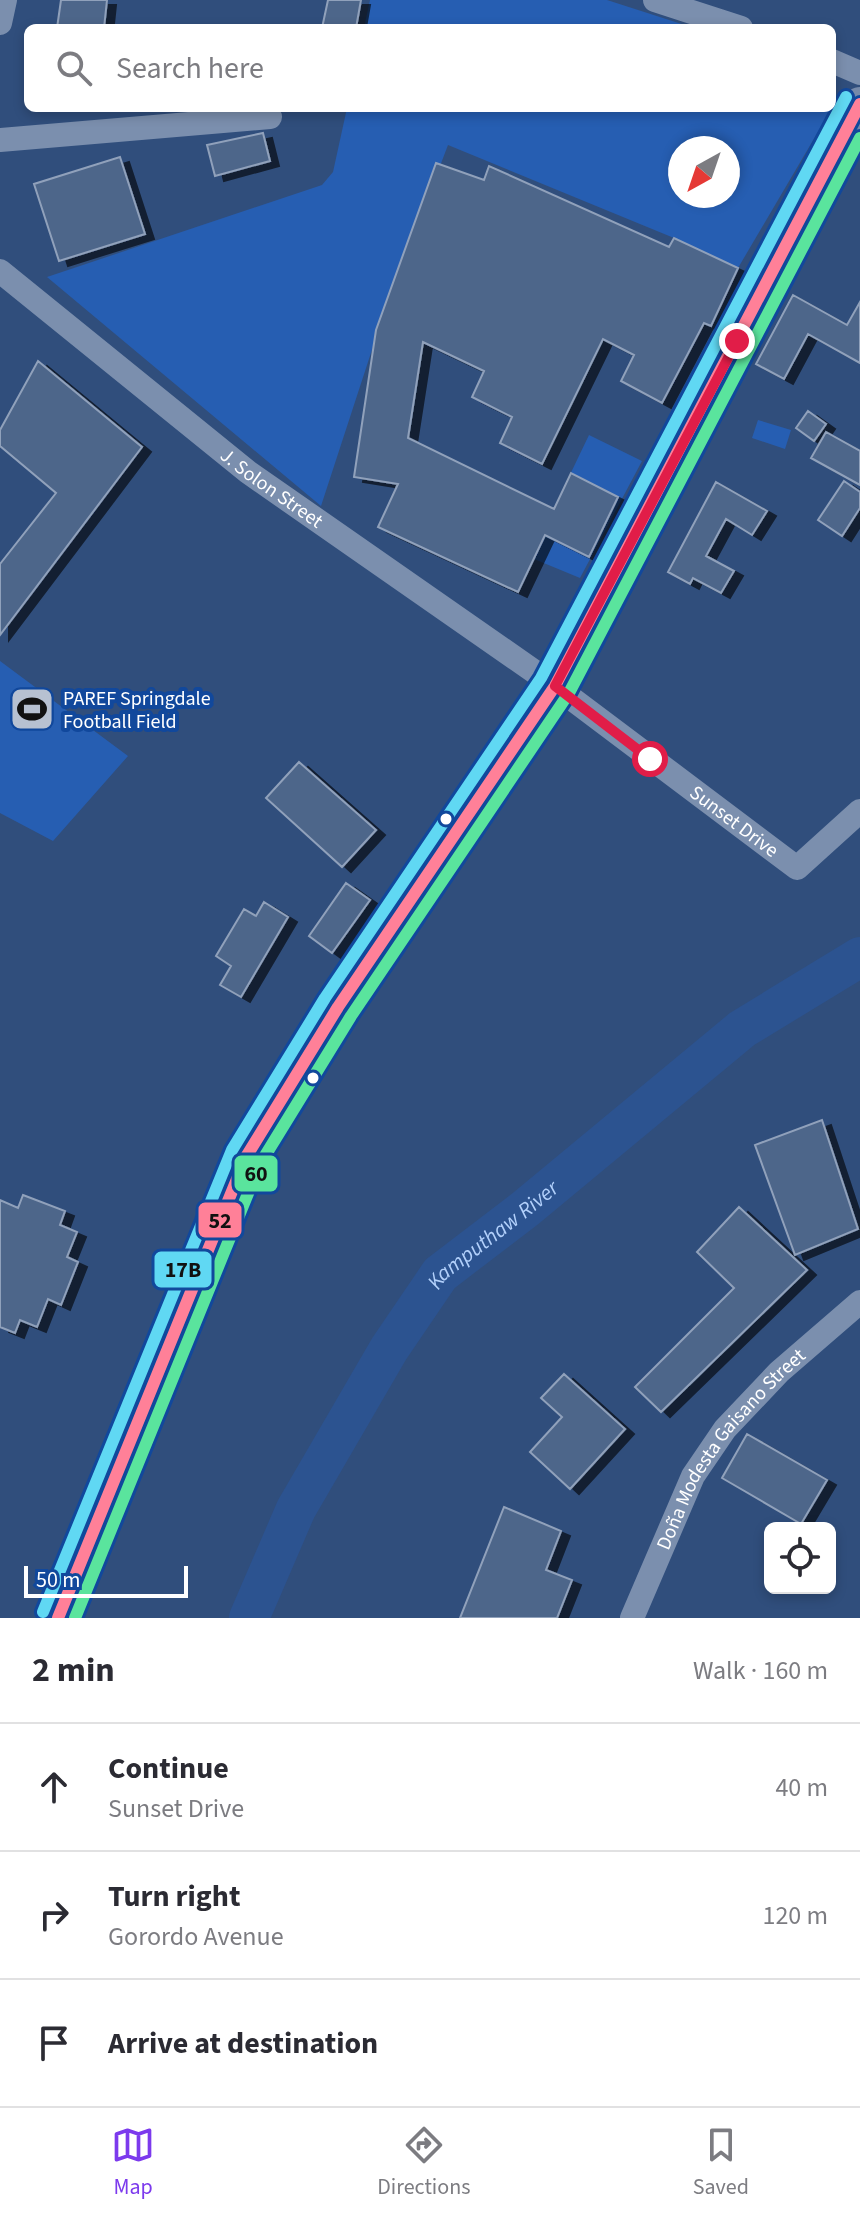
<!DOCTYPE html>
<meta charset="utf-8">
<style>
:root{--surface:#fff;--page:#f2f2f3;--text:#2b2b33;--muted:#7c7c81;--line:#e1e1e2;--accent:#7c3aed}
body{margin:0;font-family:"Source Sans 3",sans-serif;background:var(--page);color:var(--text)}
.controls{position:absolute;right:24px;bottom:24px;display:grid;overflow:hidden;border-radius:12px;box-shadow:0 4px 12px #0003}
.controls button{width:72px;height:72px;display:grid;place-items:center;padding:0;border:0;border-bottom:2px solid var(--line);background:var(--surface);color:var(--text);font:40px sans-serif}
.compass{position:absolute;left:668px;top:136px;width:72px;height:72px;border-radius:50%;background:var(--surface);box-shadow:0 4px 12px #0003;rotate:220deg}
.scale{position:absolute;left:24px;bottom:20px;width:164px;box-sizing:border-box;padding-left:8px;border:4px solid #fff;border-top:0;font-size:22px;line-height:28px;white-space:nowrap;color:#fff;-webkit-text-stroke:6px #11489c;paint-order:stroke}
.stop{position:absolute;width:24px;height:24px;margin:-18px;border:6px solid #e11d48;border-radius:50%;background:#fff}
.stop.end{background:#e11d48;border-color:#fff;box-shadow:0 2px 8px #0008}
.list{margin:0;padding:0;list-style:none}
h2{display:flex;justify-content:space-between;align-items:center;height:104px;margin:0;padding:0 32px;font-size:34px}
h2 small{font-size:26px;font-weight:400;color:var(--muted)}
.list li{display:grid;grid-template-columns:52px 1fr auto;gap:24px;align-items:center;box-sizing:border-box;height:128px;padding:0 32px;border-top:2px solid var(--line)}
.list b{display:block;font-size:30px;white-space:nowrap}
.list p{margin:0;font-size:26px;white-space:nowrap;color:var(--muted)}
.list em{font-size:26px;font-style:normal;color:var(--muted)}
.icon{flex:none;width:44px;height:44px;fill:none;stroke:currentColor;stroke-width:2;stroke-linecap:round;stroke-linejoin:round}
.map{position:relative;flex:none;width:860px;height:1618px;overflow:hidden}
.search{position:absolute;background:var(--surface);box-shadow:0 4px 12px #0003;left:24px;right:24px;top:24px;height:88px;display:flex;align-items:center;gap:20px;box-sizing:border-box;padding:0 28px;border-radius:12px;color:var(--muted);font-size:30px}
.sheet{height:488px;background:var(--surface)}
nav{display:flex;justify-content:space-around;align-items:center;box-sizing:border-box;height:112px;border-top:2px solid var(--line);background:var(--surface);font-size:22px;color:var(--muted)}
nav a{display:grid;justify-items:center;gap:4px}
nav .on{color:var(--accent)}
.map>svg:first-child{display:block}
.green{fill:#265eb2;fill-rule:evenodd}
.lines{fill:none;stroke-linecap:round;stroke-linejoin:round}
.river{stroke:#2c5390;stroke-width:40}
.building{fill:#4e668a;stroke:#90a1bb;stroke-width:2;filter:url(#shadow)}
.street{stroke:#7b8fae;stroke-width:24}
.secondary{stroke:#768aaa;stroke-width:34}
.bus-1-casing{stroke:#11489c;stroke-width:18}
.bus-2-casing{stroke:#11489c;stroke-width:18}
.bus-3-casing{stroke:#11489c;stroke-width:18}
.bus-1{stroke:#ff8098;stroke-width:12}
.bus-2{stroke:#5ae49d;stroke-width:12}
.bus-3{stroke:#60d8f3;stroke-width:12}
.route{stroke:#e11d48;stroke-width:10}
.bus-dot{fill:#fff;stroke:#11489c;stroke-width:3}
.labels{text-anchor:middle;stroke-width:8;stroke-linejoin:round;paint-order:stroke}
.street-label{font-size:20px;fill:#fff;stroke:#11489c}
.poi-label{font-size:20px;fill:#fff;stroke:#11489c;text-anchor:start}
.water-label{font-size:22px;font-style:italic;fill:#b2d0fb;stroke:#11489c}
.line-badge{stroke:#11489c;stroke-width:3}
.pale-badge-label{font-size:22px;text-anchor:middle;font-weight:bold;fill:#111}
</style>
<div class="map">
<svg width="860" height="1618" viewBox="0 0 860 1618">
<defs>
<filter id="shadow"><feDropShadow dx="9" dy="5" stdDeviation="0" flood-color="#0009"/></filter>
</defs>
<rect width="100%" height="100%" fill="#304e7c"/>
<path class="green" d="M 370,0 L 607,0 L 694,28 L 364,28 Z
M 347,108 L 832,108 L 738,268 L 674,238 L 448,145 L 383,316 L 321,506 L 47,277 L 322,185 L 333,172 ZM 680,148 L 728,148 L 728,196 L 680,196 Z
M 758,420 L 791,430 L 785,449 L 752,438 Z
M 589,435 L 642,461 L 580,578 L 534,559 L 542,533 Z
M 0,661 L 128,756 L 53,841 L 0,813 Z"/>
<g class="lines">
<path class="river" id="s1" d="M 249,1618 L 296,1509 L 389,1349 L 440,1274 L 525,1209 L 742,1029 L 860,957"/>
</g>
<path class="building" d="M 61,0 L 107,0 L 104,28 L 57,28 Z
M 328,0 L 361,0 L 356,28 L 322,28 Z
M 263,133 L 270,161 L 215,176 L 207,145 Z
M 120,157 L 145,234 L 59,261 L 34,184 Z
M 436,163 L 484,180 L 489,166 L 669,247 L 674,238 L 738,268 L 711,326 L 704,323 L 662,403 L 621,381 L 634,355 L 603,339 L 542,464 L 500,443 L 512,417 L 472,397 L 484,371 L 423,342 L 408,438 L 554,509 L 571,473 L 618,497 L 589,557 L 545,535 L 518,592 L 378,527 L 398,484 L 354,477 L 376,330 Z
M 793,295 L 847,325 L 860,302 L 860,363 L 808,334 L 784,379 L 756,364 Z
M 38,361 L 142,447 L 0,635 L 0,564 L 56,493 L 0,446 L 0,430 Z
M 808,411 L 826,424 L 814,441 L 796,428 Z
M 826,432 L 860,451 L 860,485 L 811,458 Z
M 844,481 L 860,492 L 860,508 L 842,536 L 818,520 Z
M 716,482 L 767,511 L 752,535 L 726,519 L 706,556 L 734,571 L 721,593 L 693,578 L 690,584 L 668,572 Z
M 299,762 L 376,830 L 342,867 L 266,798 Z
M 346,883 L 370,900 L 332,953 L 309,936 Z
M 264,902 L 288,917 L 241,997 L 220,985 L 231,966 L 216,956 L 244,909 L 256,916 Z
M 822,1120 L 858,1229 L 795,1255 L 755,1145 Z
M 23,1195 L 65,1211 L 60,1225 L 77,1232 L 67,1257 L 78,1262 L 61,1305 L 48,1299 L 37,1327 L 20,1320 L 15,1333 L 0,1327 L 0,1200 L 18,1208 Z
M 739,1207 L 807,1270 L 661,1412 L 635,1387 L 734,1288 L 697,1252 Z
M 564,1374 L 625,1429 L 570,1489 L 530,1452 L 562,1417 L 541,1398 Z
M 747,1434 L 827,1480 L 801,1524 L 722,1478 Z
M 504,1507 L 561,1531 L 546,1570 L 572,1580 L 557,1618 L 460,1618 Z"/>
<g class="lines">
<g class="street">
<path d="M 655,0 L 741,28"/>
<path d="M 0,23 L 5,0"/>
<path d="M 832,61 L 860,73"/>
<path d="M 0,140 L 270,117"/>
<path id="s2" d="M 0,271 L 248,472 L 555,686 L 797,868 L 860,811"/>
<path id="s3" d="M 632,1618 L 693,1476 L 725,1429 L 779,1372 L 860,1302"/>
</g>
<path class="secondary" d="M 58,1618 L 246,1157 L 338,1007 L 555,686 L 860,104"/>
<g class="bus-1-casing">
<path id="bus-1" d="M 58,1618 L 246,1157 L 338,1007 L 555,686 L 860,104"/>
</g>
<g class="bus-2-casing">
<path id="bus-2" d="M 75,1618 L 260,1164 L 351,1016 L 569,693 L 860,138"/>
</g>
<g class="bus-3-casing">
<path id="bus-3" d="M 43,1612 L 232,1150 L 325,998 L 541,678 L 846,97"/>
</g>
<use href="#bus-1" class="bus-1"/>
<use href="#bus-2" class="bus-2"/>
<use href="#bus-3" class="bus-3"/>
</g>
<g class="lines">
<path class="route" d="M 650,759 L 555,686 L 737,341"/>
</g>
<defs>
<g id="stadium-square" transform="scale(2.3)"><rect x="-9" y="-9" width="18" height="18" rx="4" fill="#b7c1d1" stroke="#11489c"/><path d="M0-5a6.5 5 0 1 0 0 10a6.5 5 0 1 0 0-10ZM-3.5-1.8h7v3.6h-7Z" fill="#111"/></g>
</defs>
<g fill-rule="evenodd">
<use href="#stadium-square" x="32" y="709"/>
</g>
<g class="bus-dot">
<circle cx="446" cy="819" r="7"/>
<circle cx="313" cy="1078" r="7"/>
</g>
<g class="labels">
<g class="street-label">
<text dy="7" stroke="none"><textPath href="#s2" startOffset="348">J. Solon Street</textPath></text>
<text dy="7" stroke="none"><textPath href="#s2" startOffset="918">Sunset Drive</textPath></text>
<text dy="7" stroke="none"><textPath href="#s3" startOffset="198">Doña Modesta Gaisano Street</textPath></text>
</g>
<g class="poi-label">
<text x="63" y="705">PAREF Springdale<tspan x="63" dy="23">Football Field</tspan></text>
</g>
<g class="water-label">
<text dy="8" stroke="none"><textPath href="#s1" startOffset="460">Kamputhaw River</textPath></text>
</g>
</g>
<g class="line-badge">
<rect x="233" y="1154" width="46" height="39" rx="8" fill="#5ae49d"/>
<rect x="197" y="1201" width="46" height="38" rx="8" fill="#ff8098"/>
<rect x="153" y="1250" width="60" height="39" rx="8" fill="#60d8f3"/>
</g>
<g class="pale-badge-label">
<text x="256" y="1181">60</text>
<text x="220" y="1228">52</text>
<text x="183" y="1277">17B</text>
</g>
</svg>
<div class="controls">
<button><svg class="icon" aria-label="locate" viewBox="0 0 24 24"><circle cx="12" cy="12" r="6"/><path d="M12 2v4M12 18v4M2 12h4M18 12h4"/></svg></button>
</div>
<svg class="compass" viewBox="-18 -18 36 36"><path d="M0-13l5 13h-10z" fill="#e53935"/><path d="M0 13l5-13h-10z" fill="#7c7c81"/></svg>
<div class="scale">50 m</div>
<div class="stop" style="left:650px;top:759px"></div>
<div class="stop end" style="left:737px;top:341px"></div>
<div class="search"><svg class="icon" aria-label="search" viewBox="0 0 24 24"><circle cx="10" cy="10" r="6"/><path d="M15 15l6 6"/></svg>Search here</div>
</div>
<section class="sheet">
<h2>2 min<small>Walk · 160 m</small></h2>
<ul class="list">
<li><svg class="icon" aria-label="ahead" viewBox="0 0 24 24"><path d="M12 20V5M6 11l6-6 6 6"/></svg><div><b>Continue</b><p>Sunset Drive</p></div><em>40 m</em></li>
<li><svg class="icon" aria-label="right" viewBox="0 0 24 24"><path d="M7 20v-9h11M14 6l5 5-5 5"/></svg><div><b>Turn right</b><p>Gorordo Avenue</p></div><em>120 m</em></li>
<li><svg class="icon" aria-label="arrive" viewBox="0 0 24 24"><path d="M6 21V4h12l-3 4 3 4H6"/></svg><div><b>Arrive at destination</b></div></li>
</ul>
</section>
<nav>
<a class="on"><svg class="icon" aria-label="map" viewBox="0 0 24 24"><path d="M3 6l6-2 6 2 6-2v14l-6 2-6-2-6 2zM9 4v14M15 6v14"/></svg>Map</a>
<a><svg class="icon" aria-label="directions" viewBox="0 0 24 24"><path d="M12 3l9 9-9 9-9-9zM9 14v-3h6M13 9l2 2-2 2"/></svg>Directions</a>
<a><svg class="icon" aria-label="saved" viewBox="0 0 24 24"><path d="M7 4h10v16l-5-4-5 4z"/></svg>Saved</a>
</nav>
